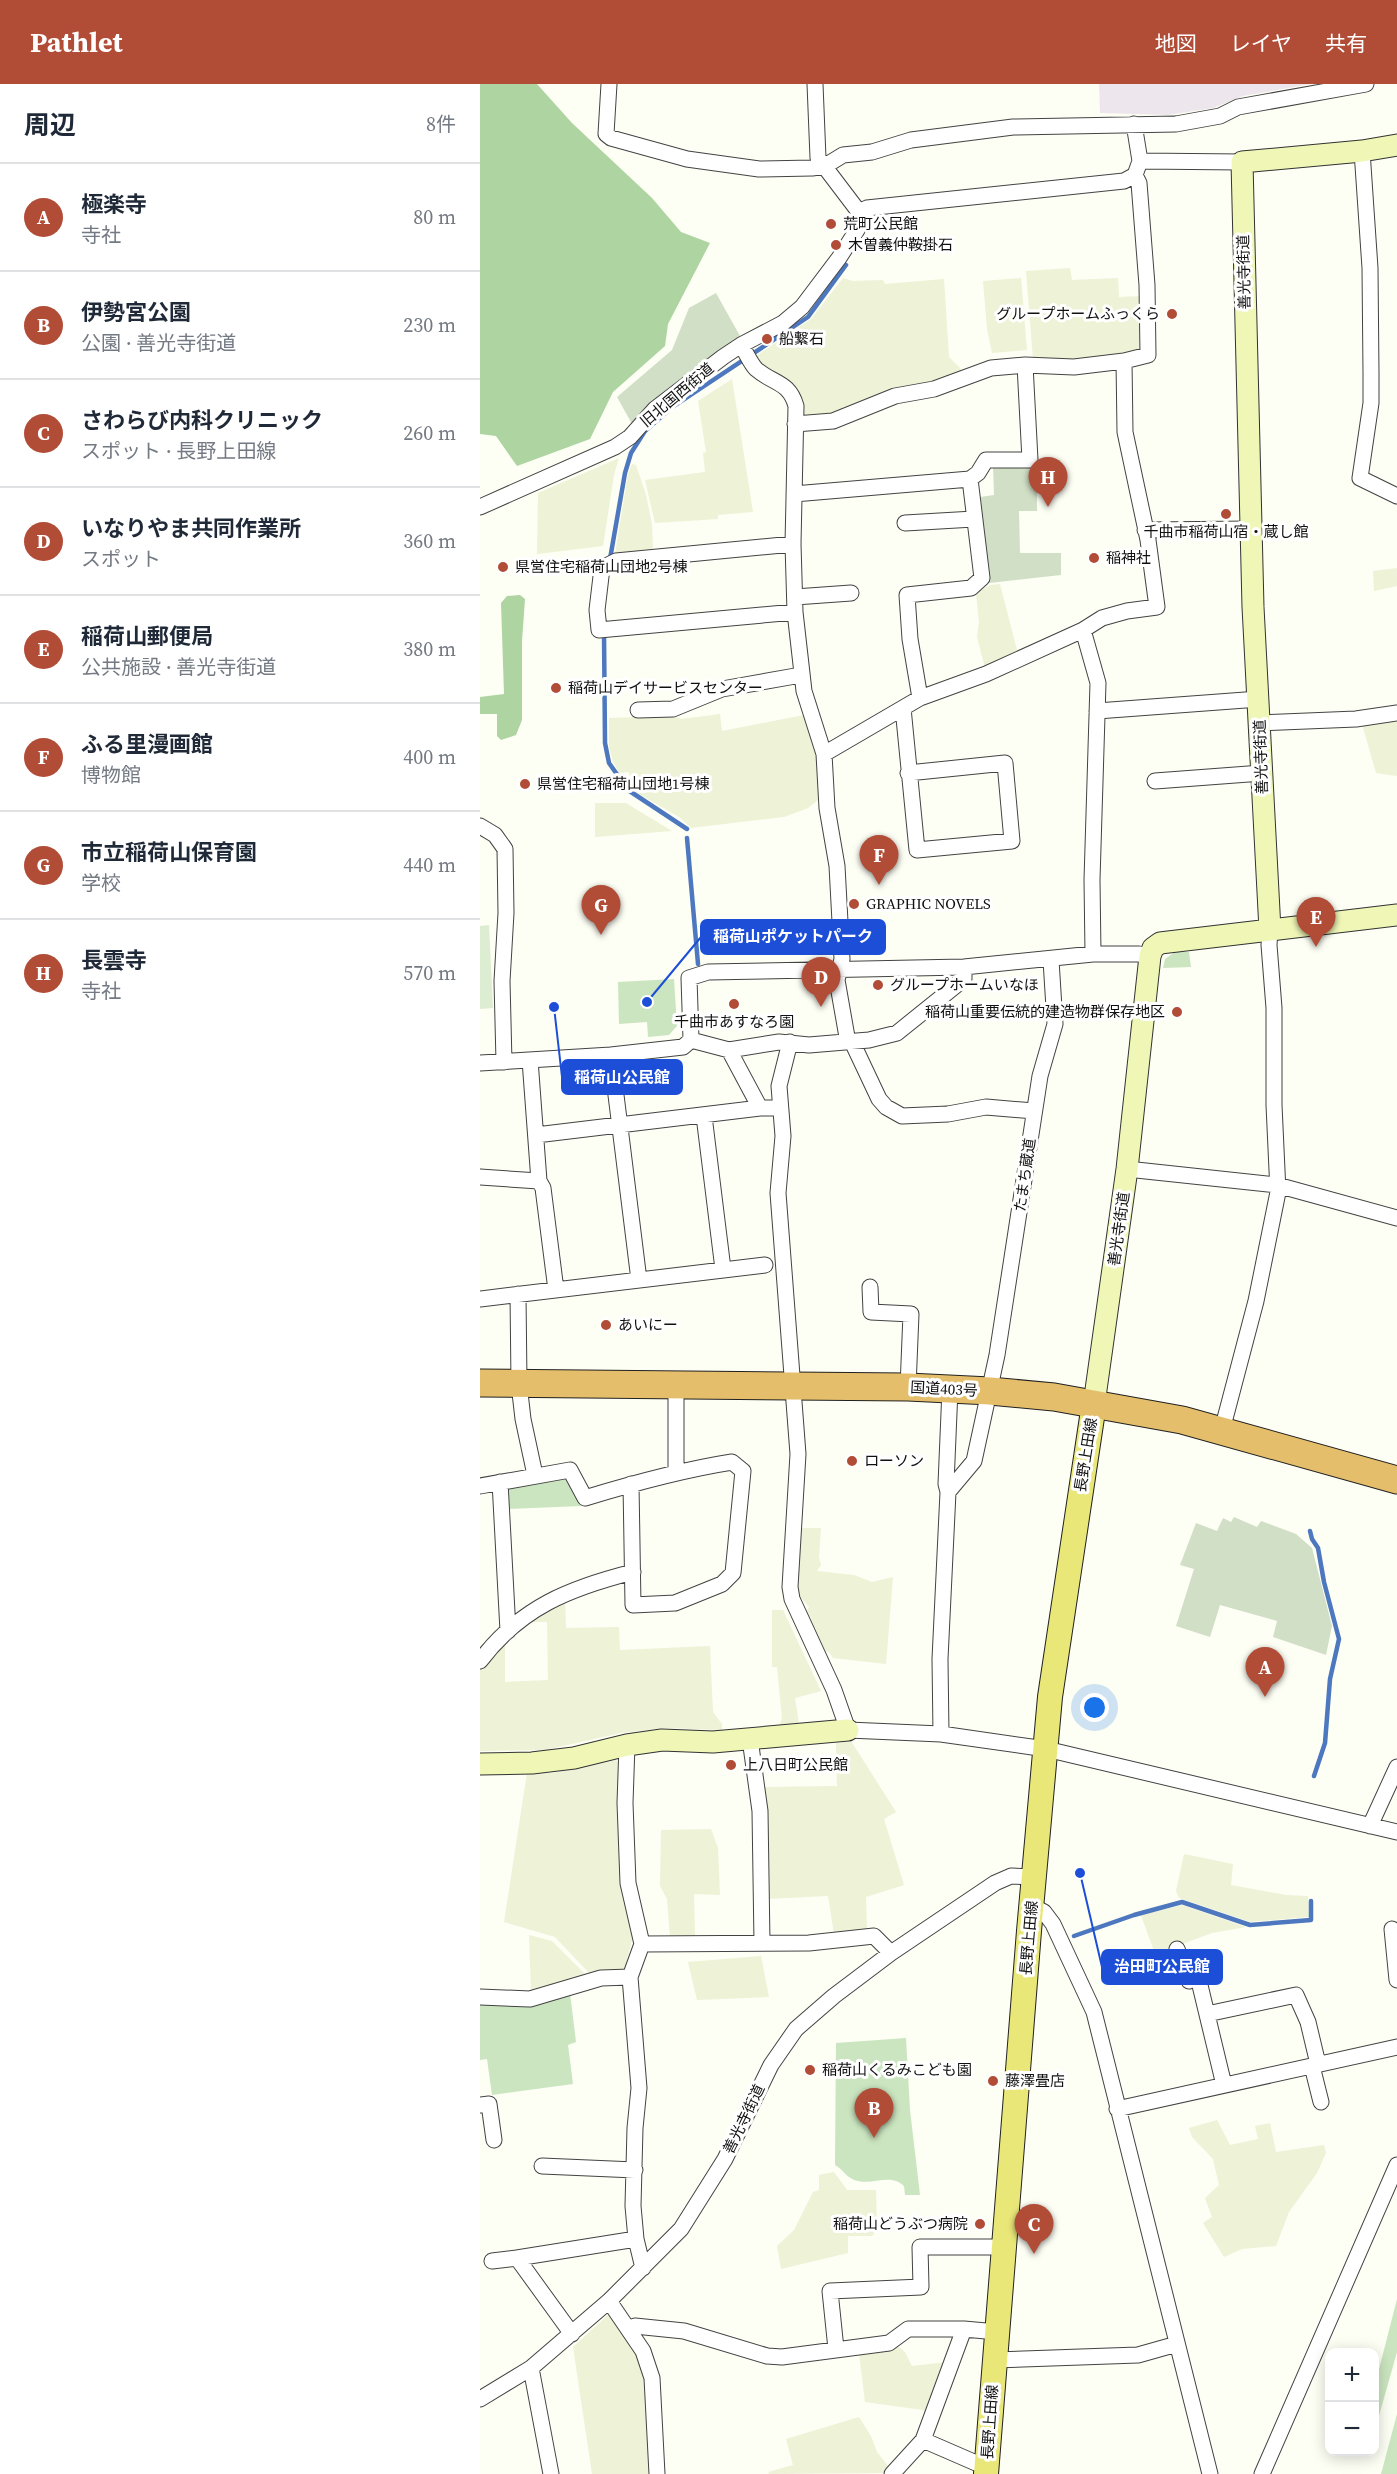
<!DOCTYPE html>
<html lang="ja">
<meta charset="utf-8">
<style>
:root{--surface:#fff;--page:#f2f2f3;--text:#1f2937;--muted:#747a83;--line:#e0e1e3;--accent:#b14c37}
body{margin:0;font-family:"Source Serif 4","Noto Sans JP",serif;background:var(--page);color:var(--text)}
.controls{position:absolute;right:18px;bottom:18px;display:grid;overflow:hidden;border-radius:12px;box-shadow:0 3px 15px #0003}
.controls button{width:54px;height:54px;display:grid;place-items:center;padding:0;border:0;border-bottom:2px solid var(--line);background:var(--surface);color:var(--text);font:30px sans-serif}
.you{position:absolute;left:615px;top:1624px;width:21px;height:21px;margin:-15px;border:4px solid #fff;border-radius:50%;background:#1a73e8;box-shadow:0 0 0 9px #1a73e833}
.badge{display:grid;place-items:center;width:39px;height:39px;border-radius:50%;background:var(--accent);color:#fff;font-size:20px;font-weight:700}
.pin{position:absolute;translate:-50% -50px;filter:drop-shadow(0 2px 3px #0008)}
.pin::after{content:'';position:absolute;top:32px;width:21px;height:18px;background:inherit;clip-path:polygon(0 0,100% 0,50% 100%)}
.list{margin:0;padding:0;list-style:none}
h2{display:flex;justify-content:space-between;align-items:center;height:78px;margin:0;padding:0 24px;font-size:26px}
h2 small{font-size:20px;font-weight:400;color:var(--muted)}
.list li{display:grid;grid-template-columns:39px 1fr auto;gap:18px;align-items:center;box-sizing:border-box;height:108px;padding:0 24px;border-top:2px solid var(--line)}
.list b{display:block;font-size:22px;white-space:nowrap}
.list p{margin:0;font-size:20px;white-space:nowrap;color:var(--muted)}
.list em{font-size:20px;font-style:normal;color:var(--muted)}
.map{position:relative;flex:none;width:917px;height:2390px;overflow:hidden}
header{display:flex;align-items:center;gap:36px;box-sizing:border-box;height:84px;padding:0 30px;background:var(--accent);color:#fff}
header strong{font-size:28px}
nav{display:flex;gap:33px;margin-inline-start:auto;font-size:21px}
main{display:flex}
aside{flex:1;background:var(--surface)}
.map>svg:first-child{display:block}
.industrial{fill:#ede6ec}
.farmland{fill:#eef2d6}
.green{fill:#cbe5c0}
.forest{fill:#add4a1}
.cemetery{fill:#d1dfc6}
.pitch{fill:#ddedd1}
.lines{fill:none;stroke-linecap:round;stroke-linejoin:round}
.stream{stroke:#4d78bf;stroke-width:4.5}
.street-casing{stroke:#434343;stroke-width:17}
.secondary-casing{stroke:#323232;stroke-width:23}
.primary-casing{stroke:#212121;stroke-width:26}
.highway-casing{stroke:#212121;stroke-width:29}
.street{stroke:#fff;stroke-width:15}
.secondary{stroke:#eff6b6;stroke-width:21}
.primary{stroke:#e9e778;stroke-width:24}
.highway{stroke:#e4be6b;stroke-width:27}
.poi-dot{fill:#b14c37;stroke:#fff;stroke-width:2}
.labels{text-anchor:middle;stroke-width:6;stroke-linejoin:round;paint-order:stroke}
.poi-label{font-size:15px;fill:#101010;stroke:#fff;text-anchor:start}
.street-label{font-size:15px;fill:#101010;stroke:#fff}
.leader{fill:none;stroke:#1d4ed8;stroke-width:2}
.callout-dot{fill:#1d4ed8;stroke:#fff;stroke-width:2}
.callout{fill:#1d4ed8;stroke:#1d4ed8;stroke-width:2}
.callout-label{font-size:16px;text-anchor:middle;font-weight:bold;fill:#fff}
</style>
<header>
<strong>Pathlet</strong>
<nav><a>地図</a><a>レイヤ</a><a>共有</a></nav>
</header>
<main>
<aside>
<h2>周辺<small>8件</small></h2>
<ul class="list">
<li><span class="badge">A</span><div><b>極楽寺</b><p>寺社</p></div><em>80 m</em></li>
<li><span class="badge">B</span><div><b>伊勢宮公園</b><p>公園 · 善光寺街道</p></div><em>230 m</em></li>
<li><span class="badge">C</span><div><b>さわらび内科クリニック</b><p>スポット · 長野上田線</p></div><em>260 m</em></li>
<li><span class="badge">D</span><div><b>いなりやま共同作業所</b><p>スポット</p></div><em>360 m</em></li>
<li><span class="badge">E</span><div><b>稲荷山郵便局</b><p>公共施設 · 善光寺街道</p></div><em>380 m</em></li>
<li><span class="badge">F</span><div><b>ふる里漫画館</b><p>博物館</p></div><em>400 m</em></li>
<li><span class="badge">G</span><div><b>市立稲荷山保育園</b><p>学校</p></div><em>440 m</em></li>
<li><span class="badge">H</span><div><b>長雲寺</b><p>寺社</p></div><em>570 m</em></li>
</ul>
</aside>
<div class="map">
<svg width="917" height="2390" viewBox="0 0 917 2390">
<rect width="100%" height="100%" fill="#fdfef4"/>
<path class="industrial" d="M 619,0 L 831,0 L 763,12 L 733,24 L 688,31 L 620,29 Z"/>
<path class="farmland" d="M 590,184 L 592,196 L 638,194 L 639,213 L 662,212 L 661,269 L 590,279 L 553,276 L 546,187 Z
M 363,194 L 373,197 L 403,196 L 405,200 L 464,195 L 469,273 L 481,285 L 481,289 L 352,332 L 326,334 L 276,272 L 331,235 Z
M 541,194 L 547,266 L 512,269 L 507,245 L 503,197 Z
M 252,295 L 273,428 L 238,431 L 238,435 L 175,439 L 165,396 L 225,388 L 223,369 L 226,368 L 218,317 Z
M 139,374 L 134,391 L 123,462 L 57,470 L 58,409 Z
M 152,380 L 156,381 L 166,411 L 172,440 L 173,467 L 135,470 L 148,390 Z
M 917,484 L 917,502 L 894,507 L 893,487 Z
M 520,500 L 538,570 L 505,584 L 497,553 L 499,538 L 496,509 L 510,501 Z
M 240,630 L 242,647 L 324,631 L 338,679 L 338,716 L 328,724 L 304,733 L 211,744 L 199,733 L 159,710 L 151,704 L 156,699 L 148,688 L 139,689 L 133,678 L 129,662 L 129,634 L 193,632 L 201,635 Z
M 917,634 L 917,692 L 896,689 L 882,640 Z
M 115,719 L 146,719 L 192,747 L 115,753 Z
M 318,1444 L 341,1444 L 339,1473 L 341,1481 L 337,1487 L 374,1491 L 392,1498 L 413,1493 L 406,1580 L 353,1574 L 349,1568 L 341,1567 L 326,1538 L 332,1535 L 326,1528 L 329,1523 L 322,1515 L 317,1514 Z
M 85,1514 L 86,1544 L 139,1543 L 140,1566 L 230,1562 L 233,1628 L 242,1640 L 242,1646 L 185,1644 L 141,1649 L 65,1666 L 0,1667 L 0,1585 L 25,1557 L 25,1598 L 68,1596 L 67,1538 L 46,1538 Z
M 292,1526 L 303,1526 L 341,1607 L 315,1614 L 319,1640 L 299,1642 L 302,1634 L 297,1583 L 292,1583 Z
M 371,1657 L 416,1728 L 404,1735 L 424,1801 L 386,1813 L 387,1846 L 354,1850 L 348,1812 L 286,1815 L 283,1703 L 357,1702 L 356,1659 Z
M 136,1676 L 140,1680 L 139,1749 L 143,1800 L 153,1848 L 152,1856 L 145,1884 L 139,1887 L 110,1890 L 75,1853 L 24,1838 L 47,1689 L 72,1689 Z
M 231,1745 L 238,1764 L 240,1811 L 214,1810 L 215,1853 L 190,1853 L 187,1815 L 180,1802 L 181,1746 Z
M 704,1770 L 753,1780 L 751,1801 L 806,1811 L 828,1812 L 829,1833 L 770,1838 L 699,1814 L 696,1807 Z
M 702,1821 L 766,1843 L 732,1849 L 675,1870 L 661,1831 Z
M 49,1851 L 72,1857 L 106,1891 L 51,1907 Z
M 281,1872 L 289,1913 L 217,1916 L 208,1878 Z
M 737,2036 L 750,2061 L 778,2055 L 775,2042 L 790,2039 L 796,2068 L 844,2061 L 846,2069 L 837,2089 L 809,2128 L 796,2162 L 762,2165 L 744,2173 L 723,2139 L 732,2133 L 725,2114 L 739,2101 L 733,2075 L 712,2053 L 709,2044 Z
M 354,2088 L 367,2106 L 396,2106 L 397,2146 L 392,2152 L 368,2152 L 368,2169 L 301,2185 L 297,2162 L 314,2146 L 333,2108 L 339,2106 L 339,2091 Z
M 129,2230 L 159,2273 L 165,2295 L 170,2390 L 112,2390 L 93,2263 Z
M 419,2263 L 425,2268 L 432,2282 L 466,2278 L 450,2327 L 385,2318 L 379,2269 Z
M 379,2333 L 391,2352 L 397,2368 L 409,2383 L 404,2389 L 289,2390 L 288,2388 L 313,2381 L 306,2355 Z"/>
<path class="green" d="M 695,868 L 709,868 L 711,883 L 683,884 L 685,875 Z
M 194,895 L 197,942 L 189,951 L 168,953 L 167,938 L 139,940 L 138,898 Z
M 83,1394 L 91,1398 L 101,1422 L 27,1425 L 26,1406 L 29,1403 Z
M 90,1909 L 96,1958 L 88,1961 L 93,2000 L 12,2011 L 7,1975 L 0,1976 L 0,1920 Z
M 426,1954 L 430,2026 L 440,2111 L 425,2111 L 424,2102 C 410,2089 394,2101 378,2097 C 367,2095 364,2086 355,2081 L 356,1959 Z
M 917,2215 L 917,2268 L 895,2346 L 895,2301 Z
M 917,2330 L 917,2390 L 901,2390 Z"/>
<path class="forest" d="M 0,0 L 57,0 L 92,39 L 172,114 L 201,148 L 230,159 L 188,240 L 185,262 L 133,308 L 110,355 L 37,382 L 16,352 L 0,350 Z
M 40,511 L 45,515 L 42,557 L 42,636 L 36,651 L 21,656 L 17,652 L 17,630 L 0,630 L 0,613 L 24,610 L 21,519 L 27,512 Z"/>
<path class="cemetery" d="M 236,209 L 260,252 L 175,315 L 152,340 L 137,313 L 192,266 L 209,224 Z
M 513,382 L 557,382 L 557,427 L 539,427 L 540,469 L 581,469 L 581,491 L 510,499 L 500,413 L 514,411 Z
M 754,1433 L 777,1443 L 781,1437 L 816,1450 L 832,1464 L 852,1542 L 846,1571 L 793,1553 L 797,1537 L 740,1521 L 730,1553 L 696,1542 L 714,1485 L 700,1481 L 716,1439 L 737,1447 L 743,1434 L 751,1438 Z"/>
<path class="pitch" d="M 9,841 L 13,924 L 0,925 L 0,842 Z"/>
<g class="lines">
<path class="stream" d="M 130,475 L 145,389 L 151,369 L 165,347 L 191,324 L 328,233 L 366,181
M 124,549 L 125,659 L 129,679 L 148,706 L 207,745
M 207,754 L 218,880
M 830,1447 L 832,1455 L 838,1464 L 844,1498 L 859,1555 L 850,1595 L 845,1659 L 834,1692
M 594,1852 L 654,1831 L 702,1818 L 770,1841 L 831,1836 L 831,1817"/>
<g class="street-casing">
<path id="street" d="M 129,0 L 126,50 L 131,54 L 207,75 L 279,85 L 332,84 L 345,82 L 363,71 L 392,68 L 431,56 L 533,43 L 696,40 L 740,32 L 758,23 L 886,0
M 654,40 L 660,77
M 882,67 L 890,184 L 891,290 L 891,319 L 880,394 L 917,412
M 379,128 L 387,124 L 644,97 L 655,91 L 660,77 L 762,78
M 261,261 C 266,268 270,279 276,285 C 293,300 309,297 316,322 L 313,460 L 315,528 L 324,607 L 344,670 L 347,724 L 357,782 L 362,875 L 357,896 L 367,953 L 374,962 L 399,1015 L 406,1023 L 422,1032 L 468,1030 L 506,1023 L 554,1027
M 315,340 L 353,337 L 415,312 L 454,305 L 511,284 L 545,281 L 594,283 L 644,277
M 314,410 L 490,395
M 0,423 L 135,363 L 150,353 L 175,325 L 243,273 L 261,261 L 303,239 L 322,223 L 359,174 L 377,146 L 379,128 L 338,74 L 335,0
M 425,439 L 494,435
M 665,446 L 771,445
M 313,460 L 136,477 L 122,484 L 117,526 L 119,546 L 315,528
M 315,513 L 371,509
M 603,546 L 618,599 L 612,796 L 613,870
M 440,614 L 430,555 L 427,511 L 491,504 L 502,494 L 490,395 L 498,389 L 506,376 L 550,376 L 545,281
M 423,624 L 437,766 L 532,757 L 525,679 L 428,689
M 158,626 L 193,625 L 242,605 L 321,591
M 617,627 L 779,615
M 780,639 L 876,635 L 917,629
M 344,670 L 440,614 L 506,590 L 603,546 L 622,534 L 647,527 L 677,523 L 668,456 L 645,348 L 644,277 L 668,271 L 667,201 L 659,99 L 655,91
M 675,697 L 782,689
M 0,742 L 15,751 L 25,765 L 26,829 L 22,897 L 24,978
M 211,956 L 249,966 L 299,958 L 329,961 L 389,956 L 417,949 L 484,895 L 484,883
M 310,958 L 299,1002 L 303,1052 L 298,1109 L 318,1370 L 310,1503 L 312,1515 L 354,1606 L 368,1646 L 461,1650 L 566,1665 L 917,1748
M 249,966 L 280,1024
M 131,971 L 159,1196
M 50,976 L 59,1097 L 63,1104 L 76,1206
M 0,979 L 131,971 L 203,963 L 211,956 L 209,894 L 228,888 L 484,883 L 613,870 L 659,870 L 670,872
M 224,1032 L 243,1185
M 56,1051 L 280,1024 L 299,1024
M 647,1085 L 797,1101 L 917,1134
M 0,1093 L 59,1097
M 390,1203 L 391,1228 L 431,1230 L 428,1303
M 38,1210 L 39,1300 L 43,1335 L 55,1391
M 0,1215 L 285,1181
M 196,1301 L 196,1387
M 742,1346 L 776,1217 L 798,1108 L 794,1021 L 794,924 L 789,861 L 790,846
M 20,1398 L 28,1547
M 0,1402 L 90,1386 L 105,1414 C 154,1399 201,1386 252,1378 L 263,1387 L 253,1489 L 242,1500 L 195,1519 L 153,1521 L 151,1400
M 468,1408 L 466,1400 L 470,1305
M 0,1577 C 41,1523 90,1504 153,1488
M 461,1650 L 460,1575 L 468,1408 L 494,1377 L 517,1271 L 560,992 L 575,940 L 571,876
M 270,1655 L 280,1727 L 282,1859
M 147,1661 L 145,1719 L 148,1799 L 162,1860 L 150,1893 L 159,2004 L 155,2044 L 153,2122 L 156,2155 L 163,2184
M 890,1742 L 917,1683
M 551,1821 L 564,1828 L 573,1840 L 614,1928 L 730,2390
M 912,1845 L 917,1896
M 162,1860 L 329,1859 L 394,1852 L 411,1869
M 697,1865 L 709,1897 L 718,1893 L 744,2001
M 0,1913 L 50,1915 L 121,1894 L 150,1893
M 727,1930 L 816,1911 L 828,1938 L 838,1980
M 832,1982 L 841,2018
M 0,2021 L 9,2020 L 14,2056
M 637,2025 L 917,1963
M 62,2082 L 155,2086
M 12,2177 L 37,2174
M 129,2217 L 163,2267 L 172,2294 L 177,2390
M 149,2245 L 155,2242 L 204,2247 L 287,2272 L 302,2273 L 409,2259 L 428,2245 L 484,2245 L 517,2248
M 92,2250 L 37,2174 L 156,2155
M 356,2265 L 350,2207 L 441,2203 L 440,2163 L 523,2163
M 514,2276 L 658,2271 L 697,2260
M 51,2284 L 71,2390
M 0,2315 L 51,2284 L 129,2217 L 201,2145 L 245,2075 L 291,1981 L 316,1945 L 354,1912 L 411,1869 L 515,1799 L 531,1792 L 554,1793
M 443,2356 L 496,2379 L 507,2381
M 412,2390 L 443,2356 L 484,2245
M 782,2390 L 917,2081"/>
</g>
<g class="secondary-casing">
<path id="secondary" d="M 790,846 L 917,831
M 614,1320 L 647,1085 L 670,872 L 673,864 L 680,859 L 790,846 L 773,523 L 762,78 L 882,67 L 917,61
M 0,1680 L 52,1679 L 94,1674 L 147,1661 L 182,1656 L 233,1658 L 368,1646"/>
</g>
<g class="primary-casing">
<path id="primary" d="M 506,2390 L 549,1847 L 570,1613 L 614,1320"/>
</g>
<g class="highway-casing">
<path id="highway" d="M 0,1299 L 428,1303 L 510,1307 L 574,1313 L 702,1336 L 917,1396"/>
</g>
<use href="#street" class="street"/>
<use href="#secondary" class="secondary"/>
<use href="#primary" class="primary"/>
<use href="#highway" class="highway"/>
</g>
<g class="poi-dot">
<circle cx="351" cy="140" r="6"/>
<circle cx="356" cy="161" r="6"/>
<circle cx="692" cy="230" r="6"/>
<circle cx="287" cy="255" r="6"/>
<circle cx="746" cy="430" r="6"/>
<circle cx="614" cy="474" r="6"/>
<circle cx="23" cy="483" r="6"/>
<circle cx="76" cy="604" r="6"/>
<circle cx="45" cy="700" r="6"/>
<circle cx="374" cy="820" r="6"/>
<circle cx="398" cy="901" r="6"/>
<circle cx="254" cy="920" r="6"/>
<circle cx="697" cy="928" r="6"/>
<circle cx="126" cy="1241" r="6"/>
<circle cx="372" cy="1377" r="6"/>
<circle cx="251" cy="1681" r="6"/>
<circle cx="330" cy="1986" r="6"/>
<circle cx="513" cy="1997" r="6"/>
<circle cx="500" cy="2140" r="6"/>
</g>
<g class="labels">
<g class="poi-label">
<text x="363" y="145">荒町公民館</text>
<text x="368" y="166">木曽義仲鞍掛石</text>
<text x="680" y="235" text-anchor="end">グループホームふっくら</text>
<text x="299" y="260">船繋石</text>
<text x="746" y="453" text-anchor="middle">千曲市稲荷山宿・蔵し館</text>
<text x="626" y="479">稲神社</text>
<text x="35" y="488">県営住宅稲荷山団地2号棟</text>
<text x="88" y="609">稲荷山デイサービスセンター</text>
<text x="57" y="705">県営住宅稲荷山団地1号棟</text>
<text x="386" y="825">GRAPHIC NOVELS</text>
<text x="410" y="906">グループホームいなほ</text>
<text x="685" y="933" text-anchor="end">稲荷山重要伝統的建造物群保存地区</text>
<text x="254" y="943" text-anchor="middle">千曲市あすなろ園</text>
<text x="138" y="1246">あいにー</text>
<text x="384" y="1382">ローソン</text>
<text x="263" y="1686">上八日町公民館</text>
<text x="342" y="1991">稲荷山くるみこども園</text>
<text x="525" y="2002">藤澤畳店</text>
<text x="488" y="2145" text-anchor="end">稲荷山どうぶつ病院</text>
</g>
<g class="street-label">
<text transform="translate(764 188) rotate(-91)" y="5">善光寺街道</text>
<text transform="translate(197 311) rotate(-40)" y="5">旧北国西街道</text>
<text transform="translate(781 673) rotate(-92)" y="5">善光寺街道</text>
<text transform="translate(545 1091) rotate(-82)" y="5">たまち蔵道</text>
<text transform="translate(639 1145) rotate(-82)" y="5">善光寺街道</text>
<text transform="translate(464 1305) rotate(3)" y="5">国道403号</text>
<text transform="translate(606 1371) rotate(-81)" y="5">長野上田線</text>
<text transform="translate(549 1854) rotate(-85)" y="5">長野上田線</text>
<text transform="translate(264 2035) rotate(-64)" y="5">善光寺街道</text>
<text transform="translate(510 2338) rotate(-86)" y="5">長野上田線</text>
</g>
</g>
<path class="leader" d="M167 918L221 853M74 923L82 993M600 1789L622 1883"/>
<g class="callout-dot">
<circle cx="167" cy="918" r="6"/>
<circle cx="74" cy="923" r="6"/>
<circle cx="600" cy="1789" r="6"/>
</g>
<g class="callout">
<rect x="221" y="836" width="184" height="34" rx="6"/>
<rect x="82" y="976" width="120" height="34" rx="6"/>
<rect x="622" y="1866" width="120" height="34" rx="6"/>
</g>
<g class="callout-label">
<text x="313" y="858">稲荷山ポケットパーク</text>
<text x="142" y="999">稲荷山公民館</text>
<text x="682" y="1888">治田町公民館</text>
</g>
</svg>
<div class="controls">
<button>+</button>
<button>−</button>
</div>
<div class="you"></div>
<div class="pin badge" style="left:785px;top:1613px">A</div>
<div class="pin badge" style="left:394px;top:2054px">B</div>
<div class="pin badge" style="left:554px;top:2170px">C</div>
<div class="pin badge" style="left:341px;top:923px">D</div>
<div class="pin badge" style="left:836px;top:863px">E</div>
<div class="pin badge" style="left:399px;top:801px">F</div>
<div class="pin badge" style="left:121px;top:851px">G</div>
<div class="pin badge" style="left:568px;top:423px">H</div>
</div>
</main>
